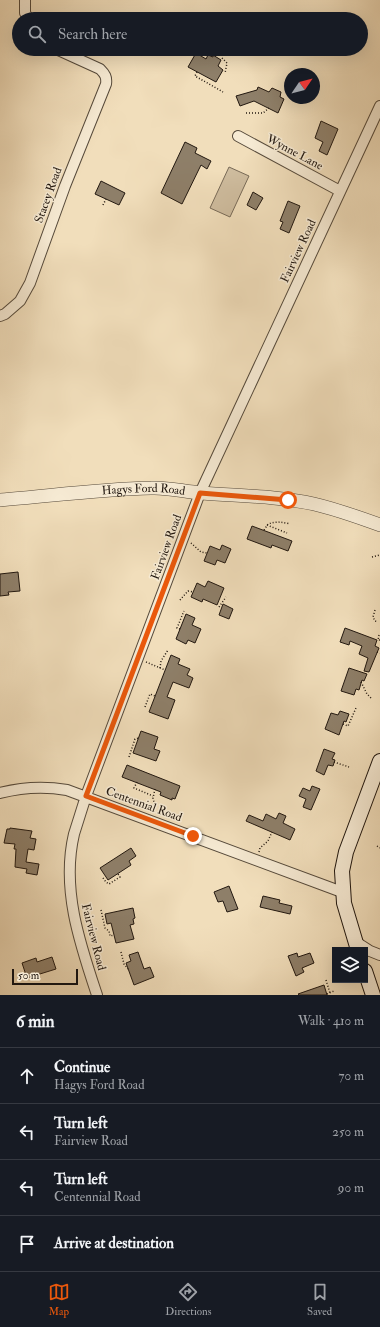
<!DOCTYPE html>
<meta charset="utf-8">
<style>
:root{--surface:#171b24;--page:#242831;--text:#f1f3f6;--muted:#9ea1a6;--line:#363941;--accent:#ea580c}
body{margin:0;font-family:"IM FELL Double Pica",serif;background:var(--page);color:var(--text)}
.controls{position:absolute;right:12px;bottom:12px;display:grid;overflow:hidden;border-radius:0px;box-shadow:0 4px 16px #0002}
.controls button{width:36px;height:36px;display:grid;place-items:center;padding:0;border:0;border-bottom:1px solid var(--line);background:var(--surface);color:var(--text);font:20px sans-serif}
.compass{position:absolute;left:284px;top:68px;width:36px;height:36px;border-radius:50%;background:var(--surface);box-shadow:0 4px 16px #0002;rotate:55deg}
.scale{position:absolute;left:12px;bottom:10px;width:66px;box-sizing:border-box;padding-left:4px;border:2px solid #221810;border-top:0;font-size:11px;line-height:14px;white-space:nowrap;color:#221810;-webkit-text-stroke:3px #f6ead3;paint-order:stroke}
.stop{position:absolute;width:12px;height:12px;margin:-9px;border:3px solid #ea580c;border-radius:50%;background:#fff}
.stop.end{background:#ea580c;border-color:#fff;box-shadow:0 1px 4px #0008}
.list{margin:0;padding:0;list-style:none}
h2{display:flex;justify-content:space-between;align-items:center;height:52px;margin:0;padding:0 16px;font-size:17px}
h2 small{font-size:13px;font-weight:400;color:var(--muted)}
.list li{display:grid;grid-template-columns:26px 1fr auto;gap:12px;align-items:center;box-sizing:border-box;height:56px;padding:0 16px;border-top:1px solid var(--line)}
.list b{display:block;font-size:15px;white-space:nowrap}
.list p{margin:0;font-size:13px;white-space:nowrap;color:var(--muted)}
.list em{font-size:13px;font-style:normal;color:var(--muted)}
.icon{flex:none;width:22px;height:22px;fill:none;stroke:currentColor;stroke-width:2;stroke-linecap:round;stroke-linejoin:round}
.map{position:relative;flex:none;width:380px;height:995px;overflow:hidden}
.search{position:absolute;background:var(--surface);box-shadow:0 4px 16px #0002;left:12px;right:12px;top:12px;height:44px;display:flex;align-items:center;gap:10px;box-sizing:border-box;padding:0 14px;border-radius:22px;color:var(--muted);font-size:15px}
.sheet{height:276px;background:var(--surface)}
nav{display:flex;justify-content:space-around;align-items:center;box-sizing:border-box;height:56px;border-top:1px solid var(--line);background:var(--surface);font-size:11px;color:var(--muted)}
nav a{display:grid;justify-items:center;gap:2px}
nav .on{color:var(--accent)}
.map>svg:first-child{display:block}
.green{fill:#cebc9e;stroke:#786a57}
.building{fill:#8e7f69;stroke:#221810}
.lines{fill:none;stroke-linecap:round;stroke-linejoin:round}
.minor-casing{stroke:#564a3b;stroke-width:12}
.tertiary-casing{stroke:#564a3b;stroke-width:14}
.secondary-casing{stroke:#221810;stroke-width:16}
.path{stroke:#221810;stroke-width:1.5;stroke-dasharray:1 2;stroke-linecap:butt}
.minor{stroke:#f6ead3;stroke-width:10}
.tertiary{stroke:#f6ead3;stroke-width:13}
.secondary{stroke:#f6ead3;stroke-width:14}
.route{stroke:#ea580c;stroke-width:5}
.labels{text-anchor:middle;stroke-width:3;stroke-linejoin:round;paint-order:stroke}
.street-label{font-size:12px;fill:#221810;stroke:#f6ead3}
</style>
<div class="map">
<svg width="380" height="995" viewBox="0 0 380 995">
<rect width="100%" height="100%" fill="#f1debb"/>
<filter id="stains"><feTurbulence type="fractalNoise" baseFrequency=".005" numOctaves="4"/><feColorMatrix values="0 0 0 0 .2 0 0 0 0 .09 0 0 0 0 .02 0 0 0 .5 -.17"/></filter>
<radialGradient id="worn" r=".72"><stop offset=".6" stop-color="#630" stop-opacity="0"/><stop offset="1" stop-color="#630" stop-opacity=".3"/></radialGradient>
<path class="green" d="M 229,167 L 249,176 L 230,217 L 210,208 Z"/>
<path class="building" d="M 196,53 L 206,59 L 208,55 L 213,57 L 213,55 L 221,60 L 218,66 L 223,70 L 216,82 L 188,67 Z
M 258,87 L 269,92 L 272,88 L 281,92 L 280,97 L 284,99 L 278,113 L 254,101 L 240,106 L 236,96 L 257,90 Z
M 321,121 L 338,129 L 327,155 L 319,151 L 323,142 L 315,138 Z
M 185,142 L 197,148 L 195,153 L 211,161 L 207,169 L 201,165 L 182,204 L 161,193 Z
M 101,181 L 125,193 L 119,205 L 95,194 Z
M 253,192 L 263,198 L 256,210 L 247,205 Z
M 288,201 L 300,206 L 289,233 L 280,229 L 283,222 L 280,221 Z
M 252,526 L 292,541 L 288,551 L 272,545 L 271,548 L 247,539 Z
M 222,545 L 231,549 L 225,563 L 217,560 L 215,565 L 204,561 L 210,546 L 220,550 Z
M 18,572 L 20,591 L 8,592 L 9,595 L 0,596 L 0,574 Z
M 208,581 L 224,588 L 217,605 L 203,599 L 202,602 L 191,597 L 197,583 L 205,587 Z
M 223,604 L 233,609 L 229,619 L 219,615 Z
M 186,614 L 195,618 L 192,625 L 201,629 L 195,643 L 188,640 L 186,644 L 176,639 Z
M 345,628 L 377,640 L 375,646 L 379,648 L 369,672 L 364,671 L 368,658 L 359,654 L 362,646 L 350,641 L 349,645 L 340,642 Z
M 171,655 L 180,659 L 178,664 L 190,669 L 187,675 L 193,678 L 189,688 L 173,682 L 167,697 L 175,700 L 168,719 L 149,712 Z
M 349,668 L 367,674 L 364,681 L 362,680 L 359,690 L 356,689 L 354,695 L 341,691 Z
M 340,711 L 349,714 L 346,722 L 344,721 L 339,735 L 325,729 L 331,713 L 338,715 Z
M 141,731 L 158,737 L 154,749 L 160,751 L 156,761 L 133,753 Z
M 324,749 L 335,753 L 332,759 L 335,760 L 333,766 L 328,765 L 324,775 L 316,771 Z
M 127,765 L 180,786 L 175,799 L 172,798 L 172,800 L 160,795 L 161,792 L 122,777 Z
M 312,786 L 320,789 L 311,810 L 303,807 L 306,799 L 299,796 L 303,788 L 310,791 Z
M 279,813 L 286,816 L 283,823 L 295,829 L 290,840 L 246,821 L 249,815 L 263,821 L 266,814 L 276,819 Z
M 10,828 L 32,831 L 30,838 L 36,839 L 34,850 L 28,849 L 26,862 L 39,864 L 37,875 L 26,873 L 27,869 L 15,867 L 16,849 L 14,849 L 15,844 L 4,843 L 7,829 L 10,829 Z
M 131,848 L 136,856 L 129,861 L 131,865 L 108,880 L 100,868 Z
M 229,886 L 238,909 L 227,912 L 223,901 L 218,902 L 214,892 Z
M 263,896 L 280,900 L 279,903 L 292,906 L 290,914 L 260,907 Z
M 133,908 L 135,918 L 133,919 L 134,924 L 130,925 L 134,939 L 116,943 L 111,923 L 107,924 L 105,914 Z
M 138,952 L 144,969 L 150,967 L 154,977 L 134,985 L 126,963 L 131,961 L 129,955 Z
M 297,953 L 298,957 L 310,953 L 314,963 L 302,968 L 304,972 L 296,976 L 288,956 Z
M 52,957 L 56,969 L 27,978 L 22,963 L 36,958 L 37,962 Z
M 324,985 L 327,995 L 299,995 L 298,994 Z"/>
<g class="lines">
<g class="minor-casing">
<path id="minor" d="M 25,0 L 25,13 L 29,19
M 238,136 L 340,191
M 0,316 L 5,314 L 20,301 L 30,283 L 65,186 L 106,84 C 107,77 105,74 100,69 L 56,49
M 0,793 C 23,787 44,786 67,790 L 342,892
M 356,942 L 370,951 L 380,955
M 97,995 C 80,944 61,889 74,834 C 78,821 82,809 86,796 L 200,493 L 380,106"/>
</g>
<g class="tertiary-casing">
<g id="tertiary">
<path id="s1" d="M 0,500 C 50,496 101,489 151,488 C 168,487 185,492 202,493 C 239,496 278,496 314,504 C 336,509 358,517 380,525"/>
</g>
</g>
<g class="secondary-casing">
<path id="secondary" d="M 358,950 L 344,903 L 342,871 L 346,852 L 380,761
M 365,971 L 373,995"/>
</g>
<path class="path" d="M 222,58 L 227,63 L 225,73
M 197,72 L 195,76 L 223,92
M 246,113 L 263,113 L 269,108
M 103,205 L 106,199
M 267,525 L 287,533
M 264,530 L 268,524 C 276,521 282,522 290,524
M 191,543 L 201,552 L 207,553
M 372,557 L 380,555
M 180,600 L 188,591 L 193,592
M 219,607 L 226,597
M 375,610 L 373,617 L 375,621 L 378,622
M 180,629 L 177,628 L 184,611
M 379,635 L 378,640 L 380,640
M 377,652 L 380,653
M 146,662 L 165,670
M 160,668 L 161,661 L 168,650
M 361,682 L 367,694 L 371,698
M 145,707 L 150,694 L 155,696
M 343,724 L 348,726 L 356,708
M 129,757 L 135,739 L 139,738
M 334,762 L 349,767
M 137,782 L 134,788 L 153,796
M 155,789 L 153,798 L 155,807
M 377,846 L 380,848
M 259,852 L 260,848 L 268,841 L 272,832
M 103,878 L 106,882 L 109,884 L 120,877 L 118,874
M 101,910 L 105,928 L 109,931 L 110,936 L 114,935
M 121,952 L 124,964 L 128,969
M 326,980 L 330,993
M 327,994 L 334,991"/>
<use href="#minor" class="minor"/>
<use href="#tertiary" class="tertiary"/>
<use href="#secondary" class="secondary"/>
</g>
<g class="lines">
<path class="route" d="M 193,836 L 86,796 L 200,493 L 288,500"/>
</g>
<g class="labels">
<g class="street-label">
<text transform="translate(295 152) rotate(28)" y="4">Wynne Lane</text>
<text transform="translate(48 195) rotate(-70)" y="4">Stacey Road</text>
<text transform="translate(298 251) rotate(-65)" y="4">Fairview Road</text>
<text dy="4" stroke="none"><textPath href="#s1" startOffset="144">Hagys Ford Road</textPath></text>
<text transform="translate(166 547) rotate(-70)" y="4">Fairview Road</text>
<text transform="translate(144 804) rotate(20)" y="4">Centennial Road</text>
<text transform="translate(94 937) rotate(76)" y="4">Fairview Road</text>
</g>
</g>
<rect width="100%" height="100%" filter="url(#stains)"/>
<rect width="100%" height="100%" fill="url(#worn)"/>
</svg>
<div class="controls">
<button><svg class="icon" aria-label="layers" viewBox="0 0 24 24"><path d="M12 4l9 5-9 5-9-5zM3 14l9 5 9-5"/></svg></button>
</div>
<svg class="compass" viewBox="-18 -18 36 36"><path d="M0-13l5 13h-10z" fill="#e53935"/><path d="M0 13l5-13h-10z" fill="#9ea1a6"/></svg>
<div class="scale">50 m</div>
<div class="stop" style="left:288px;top:500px"></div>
<div class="stop end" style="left:193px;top:836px"></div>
<div class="search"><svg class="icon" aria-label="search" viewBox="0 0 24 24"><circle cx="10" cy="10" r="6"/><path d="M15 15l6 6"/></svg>Search here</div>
</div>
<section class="sheet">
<h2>6 min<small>Walk · 410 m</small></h2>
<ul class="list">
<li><svg class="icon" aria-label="ahead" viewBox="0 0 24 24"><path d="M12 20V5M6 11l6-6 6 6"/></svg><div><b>Continue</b><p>Hagys Ford Road</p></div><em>70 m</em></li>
<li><svg class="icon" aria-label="left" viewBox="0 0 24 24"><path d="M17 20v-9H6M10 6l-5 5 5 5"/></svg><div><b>Turn left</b><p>Fairview Road</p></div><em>250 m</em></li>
<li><svg class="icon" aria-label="left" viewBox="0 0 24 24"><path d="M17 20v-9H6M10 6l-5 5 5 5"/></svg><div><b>Turn left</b><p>Centennial Road</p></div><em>90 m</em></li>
<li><svg class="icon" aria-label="arrive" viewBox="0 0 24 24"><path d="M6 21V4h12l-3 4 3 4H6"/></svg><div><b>Arrive at destination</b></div></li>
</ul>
</section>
<nav>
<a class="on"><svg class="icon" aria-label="map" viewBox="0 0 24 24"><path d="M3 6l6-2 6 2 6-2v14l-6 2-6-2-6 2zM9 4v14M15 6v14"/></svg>Map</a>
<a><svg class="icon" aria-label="directions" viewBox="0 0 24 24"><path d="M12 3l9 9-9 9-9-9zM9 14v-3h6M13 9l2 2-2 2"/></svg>Directions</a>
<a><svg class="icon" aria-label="saved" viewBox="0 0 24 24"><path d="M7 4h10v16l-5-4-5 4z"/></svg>Saved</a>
</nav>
